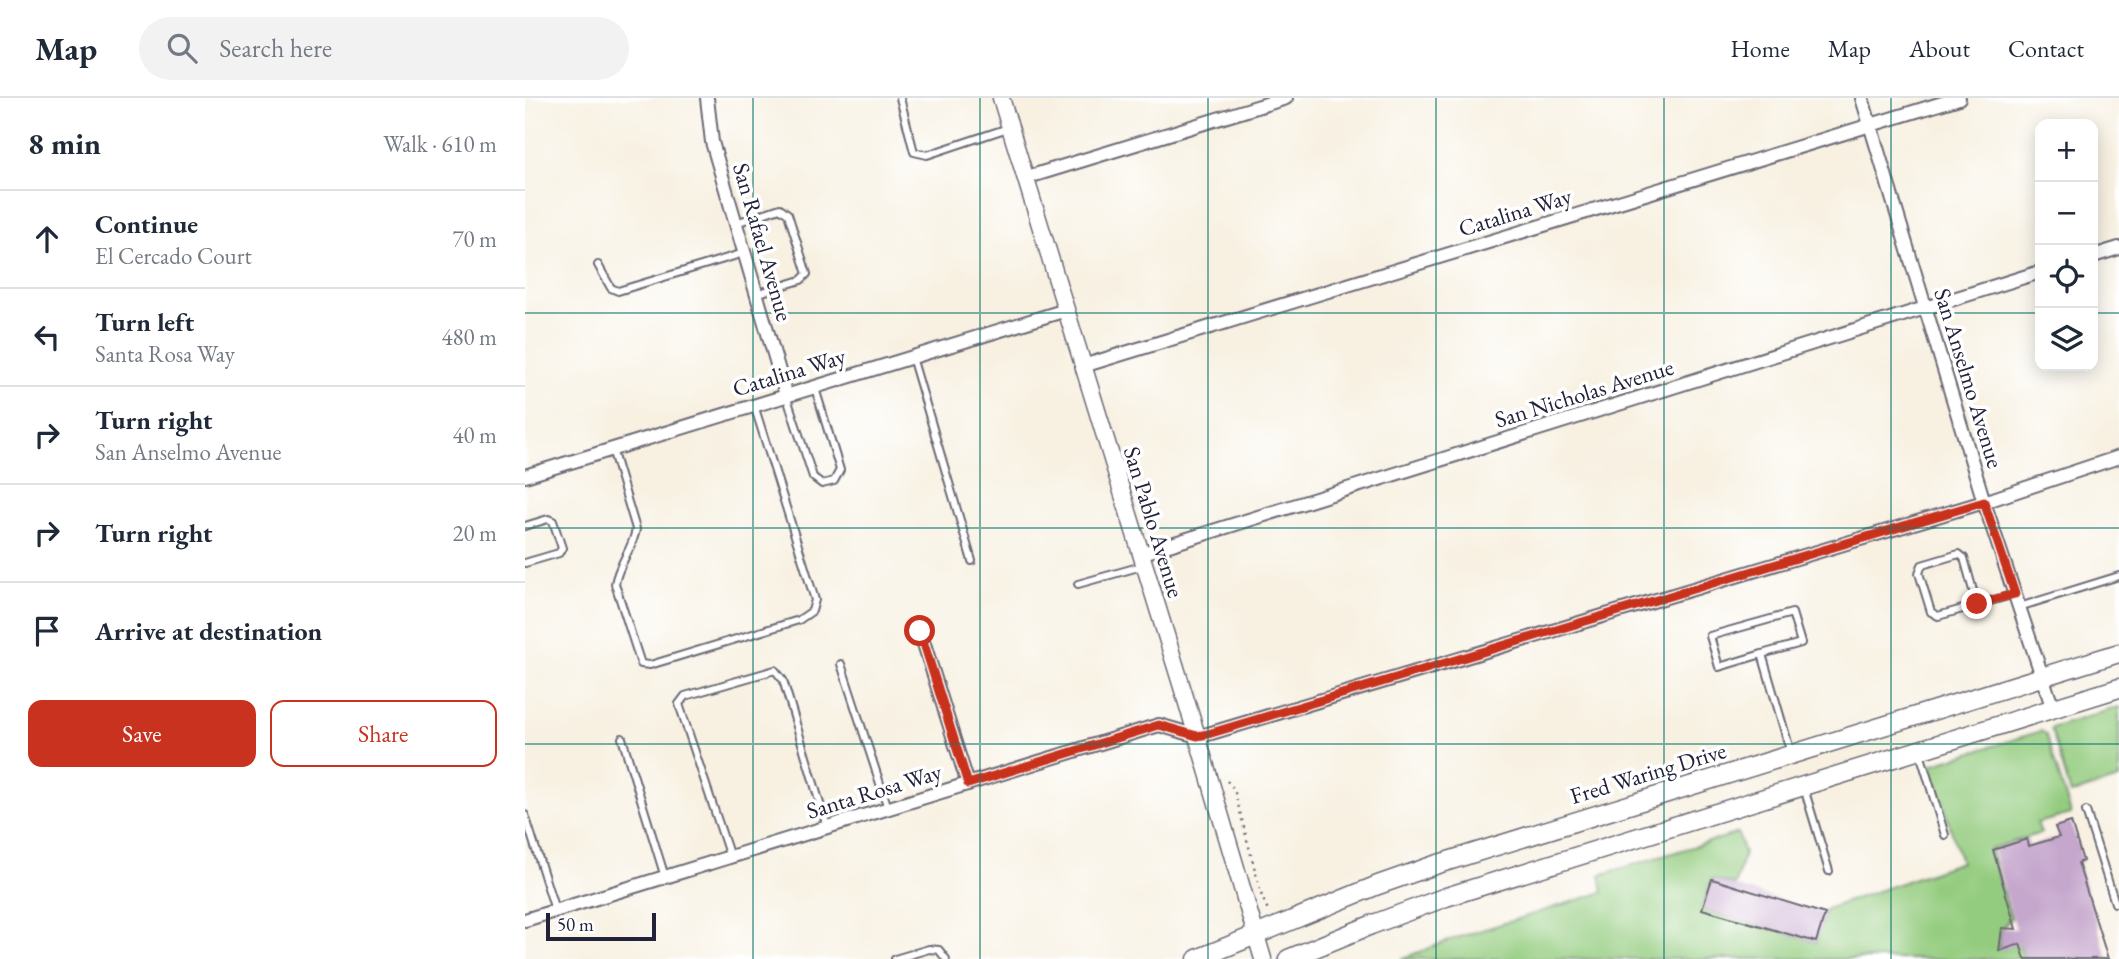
<!DOCTYPE html>
<meta charset="utf-8">
<style>
:root{--surface:#fff;--page:#f2f2f3;--text:#1f2937;--muted:#747a83;--line:#e0e1e3;--accent:#c8321e}
body{margin:0;font-family:"EB Garamond",serif;background:var(--page);color:var(--text)}
.controls{position:absolute;right:21px;top:21px;display:grid;overflow:hidden;border-radius:14px;box-shadow:0 4px 18px #0003}
.controls button{width:63px;height:63px;display:grid;place-items:center;padding:0;border:0;border-bottom:2px solid var(--line);background:var(--surface);color:var(--text);font:35px sans-serif}
.scale{position:absolute;left:21px;bottom:18px;width:110px;box-sizing:border-box;padding-left:7px;border:4px solid #22223b;border-top:0;font-size:19px;line-height:24px;white-space:nowrap;color:#22223b;-webkit-text-stroke:5px #fff;paint-order:stroke}
.stop{position:absolute;width:21px;height:21px;margin:-16px;border:5px solid #c8321e;border-radius:50%;background:#fff}
.stop.end{background:#c8321e;border-color:#fff;box-shadow:0 2px 7px #0008}
.list{margin:0;padding:0;list-style:none}
h2{display:flex;justify-content:space-between;align-items:center;height:91px;margin:0;padding:0 28px;font-size:30px}
h2 small{font-size:23px;font-weight:400;color:var(--muted)}
.list li{display:grid;grid-template-columns:46px 1fr auto;gap:21px;align-items:center;box-sizing:border-box;height:98px;padding:0 28px;border-top:2px solid var(--line)}
.list b{display:block;font-size:26px;white-space:nowrap}
.list p{margin:0;font-size:23px;white-space:nowrap;color:var(--muted)}
.list em{font-size:23px;font-style:normal;color:var(--muted)}
.actions{display:flex;gap:14px;padding:21px 28px}
.actions a{flex:1;padding:16px 0;border:2px solid var(--accent);border-radius:14px;text-align:center;font-size:24px;color:var(--accent)}
.actions .main{background:var(--accent);color:#fff}
.icon{flex:none;width:38px;height:38px;fill:none;stroke:currentColor;stroke-width:2;stroke-linecap:round;stroke-linejoin:round}
.map{position:relative;flex:none;width:1594px;height:861px;overflow:hidden}
header{display:flex;align-items:center;gap:42px;box-sizing:border-box;height:98px;padding:0 35px;background:var(--surface);border-bottom:2px solid var(--line)}
header strong{font-size:33px}
nav{display:flex;gap:38px;margin-inline-start:auto;font-size:24px}
.search{width:490px;height:63px;background:var(--page);display:flex;align-items:center;gap:18px;box-sizing:border-box;padding:0 24px;border-radius:38px;color:var(--muted);font-size:26px}
main{display:flex}
aside{flex:1;background:var(--surface)}
.map>svg:first-child{display:block}
.green{fill:#94cc7f;stroke:#5b775d;stroke-width:2}
.building{fill:#c5a6cc}
.lines{fill:none;stroke-linecap:round;stroke-linejoin:round}
.service-casing{stroke:#6d6a75;stroke-width:10}
.minor-casing{stroke:#6d6a75;stroke-width:16}
.tertiary-casing{stroke:#6d6a75;stroke-width:19}
.secondary-casing{stroke:#6d6a75;stroke-width:21}
.path{stroke:#6d6a75;stroke-width:2.5;stroke-dasharray:2 5;stroke-linecap:butt}
.service{stroke:#fff;stroke-width:6}
.minor{stroke:#fff;stroke-width:12}
.tertiary{stroke:#fff;stroke-width:16}
.secondary{stroke:#fff;stroke-width:18}
.route{stroke:#c8321e;stroke-width:9}
.grid{fill:none;stroke:#0f766e;stroke-width:2;stroke-opacity:0.55}
.labels{text-anchor:middle;stroke-width:7;stroke-linejoin:round;paint-order:stroke}
.street-label{font-size:23px;fill:#22223b;stroke:#fff}
</style>
<header>
<strong>Map</strong>
<div class="search"><svg class="icon" aria-label="search" viewBox="0 0 24 24"><circle cx="10" cy="10" r="6"/><path d="M15 15l6 6"/></svg>Search here</div>
<nav><a>Home</a><a>Map</a><a>About</a><a>Contact</a></nav>
</header>
<main>
<aside>
<h2>8 min<small>Walk · 610 m</small></h2>
<ul class="list">
<li><svg class="icon" aria-label="ahead" viewBox="0 0 24 24"><path d="M12 20V5M6 11l6-6 6 6"/></svg><div><b>Continue</b><p>El Cercado Court</p></div><em>70 m</em></li>
<li><svg class="icon" aria-label="left" viewBox="0 0 24 24"><path d="M17 20v-9H6M10 6l-5 5 5 5"/></svg><div><b>Turn left</b><p>Santa Rosa Way</p></div><em>480 m</em></li>
<li><svg class="icon" aria-label="right" viewBox="0 0 24 24"><path d="M7 20v-9h11M14 6l5 5-5 5"/></svg><div><b>Turn right</b><p>San Anselmo Avenue</p></div><em>40 m</em></li>
<li><svg class="icon" aria-label="right" viewBox="0 0 24 24"><path d="M7 20v-9h11M14 6l5 5-5 5"/></svg><div><b>Turn right</b></div><em>20 m</em></li>
<li><svg class="icon" aria-label="arrive" viewBox="0 0 24 24"><path d="M6 21V4h12l-3 4 3 4H6"/></svg><div><b>Arrive at destination</b></div></li>
</ul>
<div class="actions"><a class="main">Save</a><a>Share</a></div>
</aside>
<div class="map">
<svg width="1594" height="861" viewBox="0 0 1594 861">
<rect width="100%" height="100%" fill="#fff"/>
<filter id="ink" filterUnits="userSpaceOnUse"><feTurbulence type="fractalNoise" baseFrequency=".0143" numOctaves="2"/><feDisplacementMap in="SourceGraphic" scale="14" xChannelSelector="R" yChannelSelector="G"/><feConvolveMatrix kernelMatrix="1 2 1 2 8 2 1 2 1" color-interpolation-filters="sRGB"/></filter>
<filter id="wash" filterUnits="userSpaceOnUse"><feTurbulence type="fractalNoise" baseFrequency=".00686" numOctaves="4" result="noise"/><feDisplacementMap in="SourceGraphic" scale="28" xChannelSelector="R" yChannelSelector="G"/><feGaussianBlur stdDeviation="1.57" result="paint"/><feColorMatrix in="noise" values="0 0 0 0 0 0 0 0 0 0 0 0 0 0 0 0 0 1.4 0 .05"/><feComposite in="paint" operator="in"/></filter>
<g filter="url(#wash)">
<rect width="100%" height="100%" fill="#f8f1e2"/>
<path class="green" d="M 1594,609 L 1594,681 L 1546,696 L 1526,630 Z
M 1516,633 L 1521,636 L 1546,716 L 1512,725 L 1516,735 L 1465,751 L 1486,820 L 1477,830 L 1474,850 L 1479,851 L 1494,841 L 1500,861 L 876,861 L 928,841 L 1078,794 L 1075,777 L 1213,735 L 1219,756 L 1210,787 L 1187,781 L 1177,811 L 1291,844 L 1301,811 L 1436,764 L 1406,667 Z"/>
<g id="blocks">
<path class="building" d="M 1546,724 L 1558,763 L 1553,765 L 1583,861 L 1500,861 L 1495,846 L 1474,853 L 1477,830 L 1491,831 L 1468,752 L 1502,741 L 1504,748 L 1534,739 L 1530,729 Z
M 1187,781 L 1300,816 L 1291,844 L 1177,811 Z"/>
</g>
</g>
<g filter="url(#ink)">
<use href="#blocks" fill-opacity="0" stroke="#6d6a75" stroke-width="2"/>
<g class="lines">
<g class="service-casing">
<path id="service" d="M 375,0 L 389,54 L 402,57 L 483,30
M 211,125 L 255,110 L 263,116 L 282,176 L 276,182 L 231,196
M 73,167 L 86,190 L 93,193 L 219,155
M 387,259 L 447,463
M 261,297 L 288,379 L 297,386 L 309,383 L 315,372 L 290,290
M 87,351 L 111,431 C 108,451 93,466 90,486 L 116,566 L 125,567 L 274,522 L 287,513 L 290,502 L 229,307
M 0,428 L 23,421 L 28,423 L 37,450 L 34,455 L 0,465
M 553,486 L 617,468
M 1452,507 L 1439,460 L 1434,456 L 1397,467 L 1394,475 L 1406,514 L 1413,518 L 1490,496
M 1494,509 L 1594,478
M 1237,556 L 1194,569 L 1185,538 L 1267,515 L 1276,545 L 1237,556 L 1266,655
M 316,566 L 363,710
M 97,640 L 140,779
M 1395,655 L 1420,737
M 1279,690 L 1304,773
M 1561,713 L 1590,805
M 0,717 L 30,812
M 205,759 L 154,606 L 160,598 L 250,572 L 258,582 L 302,729
M 370,861 L 404,851 L 414,852 L 421,861"/>
</g>
<g class="minor-casing">
<path id="minor" d="M 182,0 L 187,44 L 261,297
M 1337,0 L 1459,404 L 1528,611
M 500,80 L 761,0
M 1568,158 L 1594,150
M 558,268 L 1434,0
M 0,378 L 541,212
M 615,456 L 1515,174
M 395,533 L 443,686
M 0,822 L 634,627 L 672,638 L 683,636 L 1459,404 L 1594,359"/>
</g>
<g class="tertiary-casing">
<path id="tertiary" d="M 476,0 L 672,638 L 738,861"/>
</g>
<g class="secondary-casing">
<path id="secondary" d="M 672,861 L 853,787 L 910,767 L 1594,555
M 763,861 L 846,827 L 921,799 L 1594,590"/>
</g>
<path class="path" d="M 702,683 L 709,691 L 737,799 L 743,812"/>
<use href="#service" class="service"/>
<use href="#minor" class="minor"/>
<use href="#tertiary" class="tertiary"/>
<use href="#secondary" class="secondary"/>
</g>
</g>
<g class="lines" filter="url(#ink)">
<path class="route" d="M 395,533 L 443,686 L 634,627 L 672,638 L 683,636 L 1459,404 L 1490,496 L 1452,506"/>
</g>
<path class="grid" d="M 228,0 L 228,861M 455,0 L 455,861M 683,0 L 683,861M 911,0 L 911,861M 1139,0 L 1139,861M 1366,0 L 1366,861M 0,215 L 1515,215M 1568,215 L 1594,215M 0,430 L 1594,430M 0,646 L 1594,646"/>
<g class="labels">
<g class="street-label">
<text transform="translate(990 114) rotate(-17)" y="8">Catalina Way</text>
<text transform="translate(238 144) rotate(74)" y="8">San Rafael Avenue</text>
<text transform="translate(264 274) rotate(-17)" y="8">Catalina Way</text>
<text transform="translate(1444 280) rotate(73)" y="8">San Anselmo Avenue</text>
<text transform="translate(1059 295) rotate(-17)" y="8">San Nicholas Avenue</text>
<text transform="translate(629 424) rotate(73)" y="8">San Pablo Avenue</text>
<text transform="translate(1123 675) rotate(-17)" y="8">Fred Waring Drive</text>
<text transform="translate(349 693) rotate(-17)" y="8">Santa Rosa Way</text>
</g>
</g>
</svg>
<div class="controls">
<button>+</button>
<button>−</button>
<button><svg class="icon" aria-label="locate" viewBox="0 0 24 24"><circle cx="12" cy="12" r="6"/><path d="M12 2v4M12 18v4M2 12h4M18 12h4"/></svg></button>
<button><svg class="icon" aria-label="layers" viewBox="0 0 24 24"><path d="M12 4l9 5-9 5-9-5zM3 14l9 5 9-5"/></svg></button>
</div>
<div class="scale">50 m</div>
<div class="stop" style="left:395px;top:533px"></div>
<div class="stop end" style="left:1452px;top:506px"></div>
</div>
</main>
